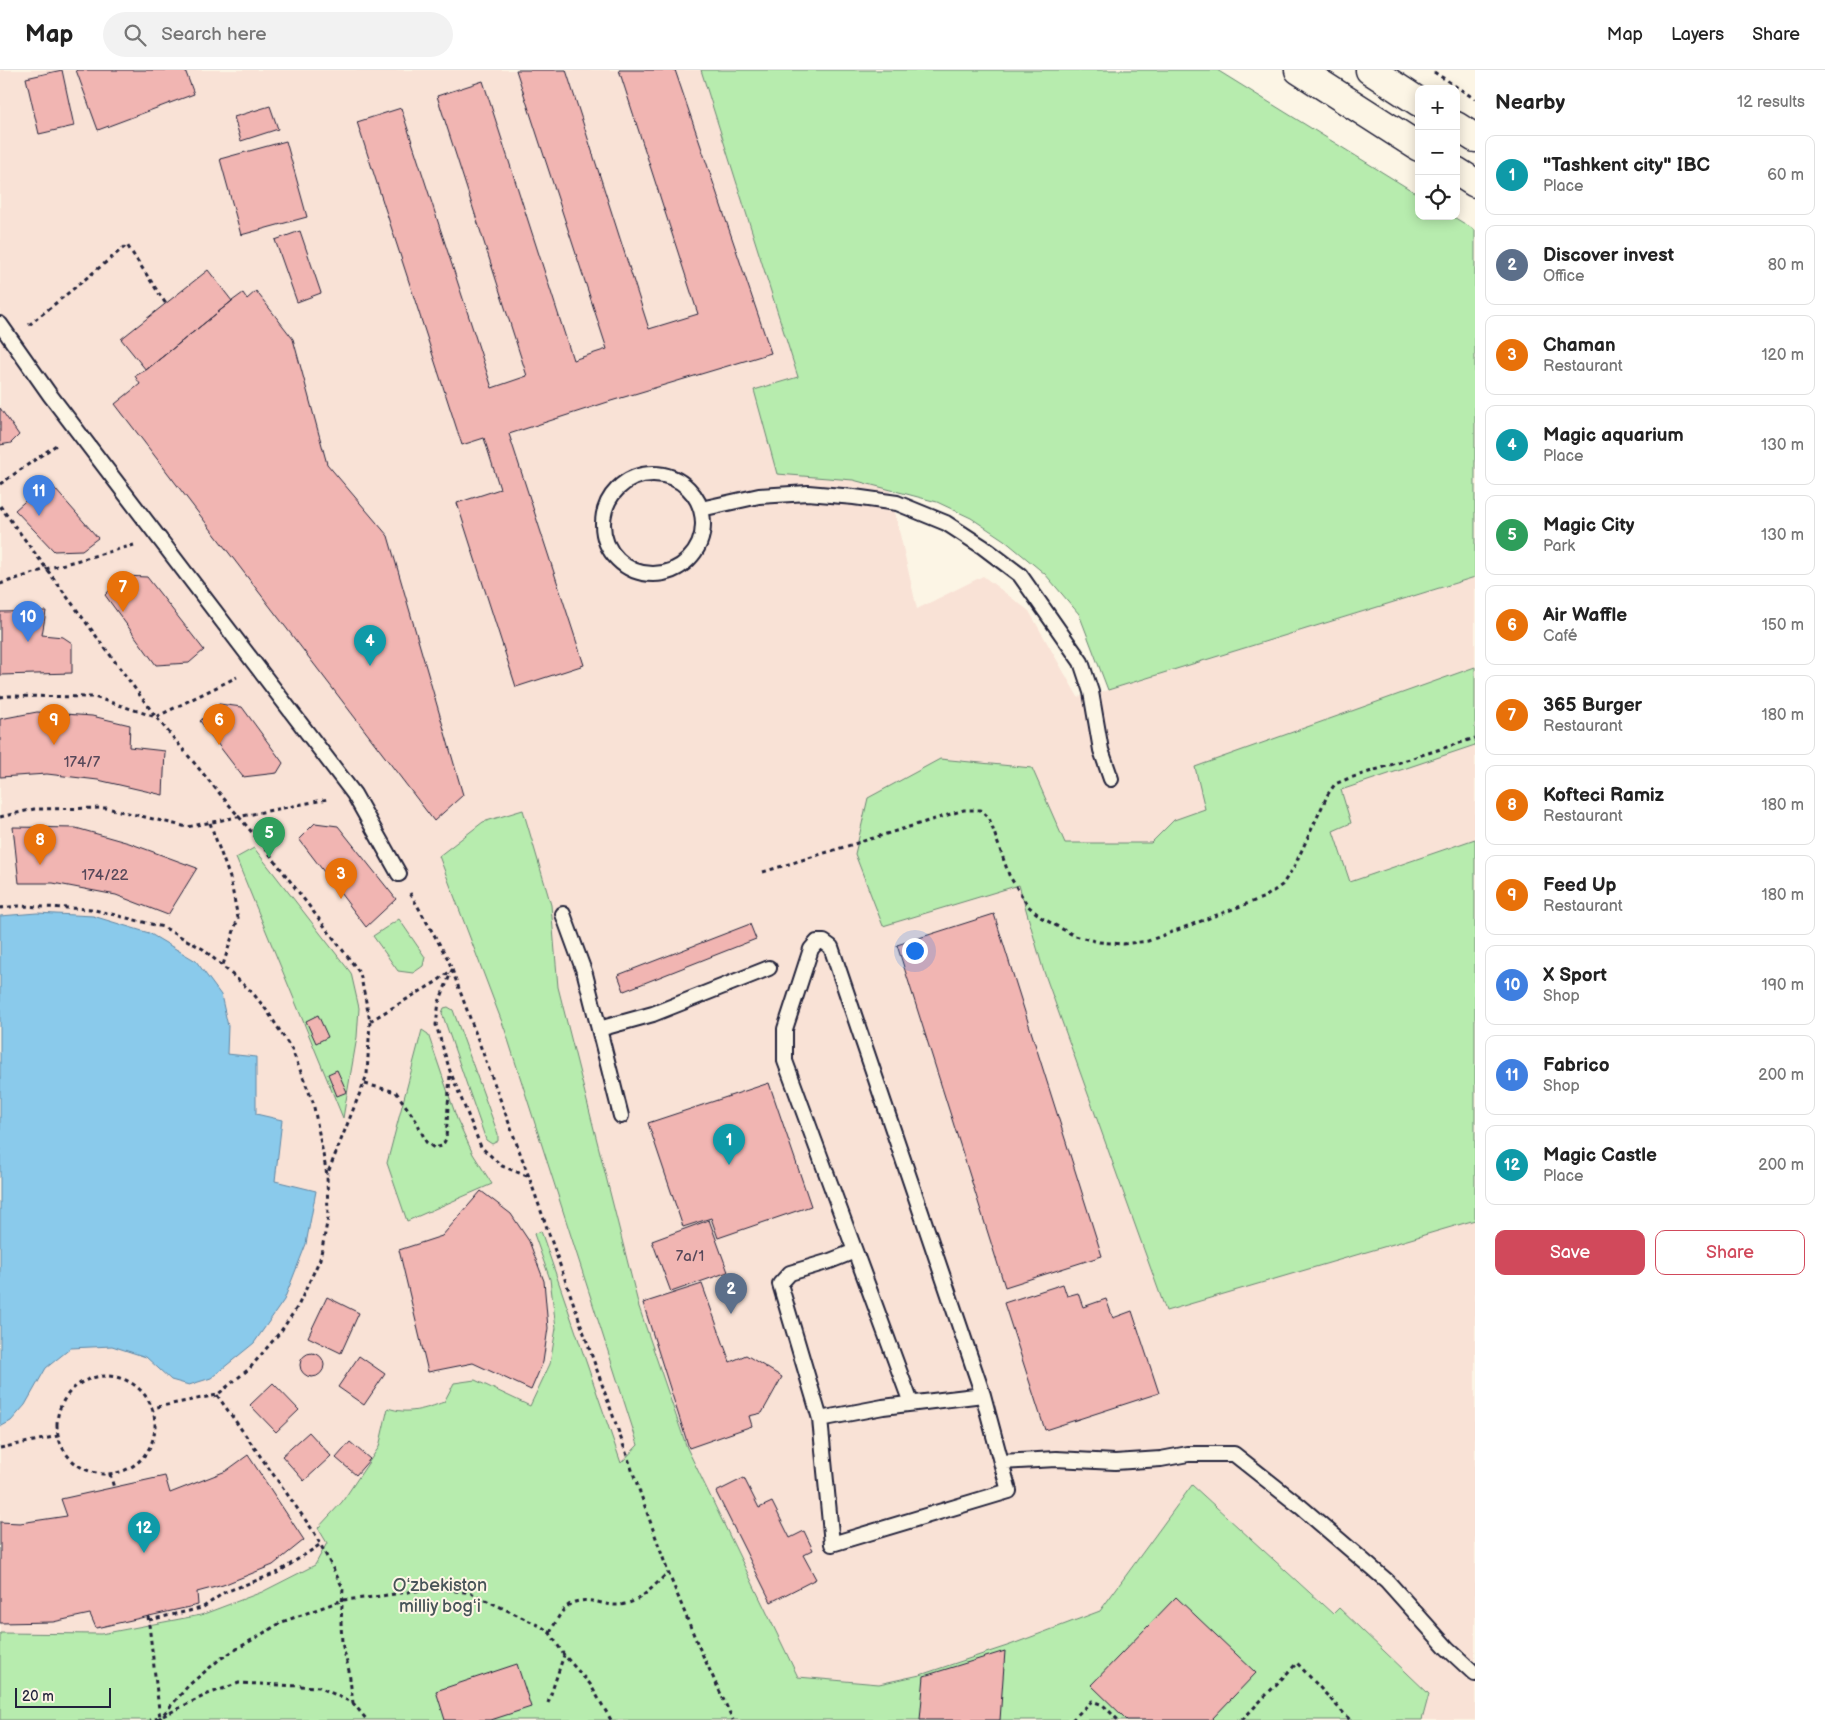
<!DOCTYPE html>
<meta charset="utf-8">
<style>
:root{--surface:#fff;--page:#f2f2f2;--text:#222;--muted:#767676;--line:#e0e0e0;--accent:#d1495b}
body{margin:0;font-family:"Balsamiq Sans",sans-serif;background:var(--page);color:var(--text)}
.controls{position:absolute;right:15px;top:15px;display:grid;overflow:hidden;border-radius:10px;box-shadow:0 2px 12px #0003}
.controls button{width:45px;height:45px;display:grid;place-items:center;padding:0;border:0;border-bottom:1px solid var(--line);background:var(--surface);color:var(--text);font:25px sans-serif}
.scale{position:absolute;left:15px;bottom:12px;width:96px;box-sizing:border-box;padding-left:5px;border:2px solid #22223b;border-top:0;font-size:14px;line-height:18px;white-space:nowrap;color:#22223b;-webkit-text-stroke:4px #fcf5e5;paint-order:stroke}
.you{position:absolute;left:914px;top:880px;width:18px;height:18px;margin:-12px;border:4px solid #fff;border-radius:50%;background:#1a73e8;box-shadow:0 0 0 8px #1a73e833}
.badge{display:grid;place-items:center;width:32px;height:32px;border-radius:50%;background:var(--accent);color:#fff;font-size:16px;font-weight:700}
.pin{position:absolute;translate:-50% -41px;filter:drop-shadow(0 1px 2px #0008)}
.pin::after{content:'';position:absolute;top:26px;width:18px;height:15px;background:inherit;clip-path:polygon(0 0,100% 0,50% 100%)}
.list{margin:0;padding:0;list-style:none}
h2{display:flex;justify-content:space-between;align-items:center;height:65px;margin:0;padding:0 20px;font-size:21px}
h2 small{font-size:16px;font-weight:400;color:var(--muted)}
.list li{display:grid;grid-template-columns:32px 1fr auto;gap:15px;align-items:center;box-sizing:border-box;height:80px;margin:0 10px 10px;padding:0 10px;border:1px solid var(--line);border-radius:10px}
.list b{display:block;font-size:19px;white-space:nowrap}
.list p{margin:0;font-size:16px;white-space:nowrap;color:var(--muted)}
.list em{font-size:16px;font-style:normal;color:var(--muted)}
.actions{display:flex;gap:10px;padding:15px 20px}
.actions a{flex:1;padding:11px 0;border:1px solid var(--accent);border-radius:10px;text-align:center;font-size:18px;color:var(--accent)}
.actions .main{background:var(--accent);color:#fff}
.icon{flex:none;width:28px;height:28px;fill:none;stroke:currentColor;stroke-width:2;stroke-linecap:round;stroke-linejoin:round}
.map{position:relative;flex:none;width:1475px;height:1650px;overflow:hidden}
header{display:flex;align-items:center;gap:30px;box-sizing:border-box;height:70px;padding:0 25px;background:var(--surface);border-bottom:1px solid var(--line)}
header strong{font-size:24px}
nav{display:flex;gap:28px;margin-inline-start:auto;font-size:18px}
.search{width:350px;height:45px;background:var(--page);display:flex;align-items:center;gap:12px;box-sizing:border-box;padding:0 18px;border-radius:28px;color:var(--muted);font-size:19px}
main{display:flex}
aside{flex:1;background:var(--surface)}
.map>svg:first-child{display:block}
.built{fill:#f9e2d6}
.green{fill:#b7ecae;stroke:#6c8774}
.water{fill:#8acaeb;stroke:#6087a5}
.building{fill:#f1b5b2;stroke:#22223b}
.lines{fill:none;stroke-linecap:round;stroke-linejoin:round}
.lane-casing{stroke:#22223b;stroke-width:18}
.secondary-casing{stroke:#22223b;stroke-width:31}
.path{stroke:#22223b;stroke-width:3;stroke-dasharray:4 4;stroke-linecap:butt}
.lane{stroke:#fcf5e5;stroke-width:14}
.secondary{stroke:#fcf5e5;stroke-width:28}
.labels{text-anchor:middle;stroke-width:4;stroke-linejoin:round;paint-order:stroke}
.number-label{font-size:15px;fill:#564759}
.park-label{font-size:18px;fill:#475458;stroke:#fcf5e5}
</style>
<header>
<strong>Map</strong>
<div class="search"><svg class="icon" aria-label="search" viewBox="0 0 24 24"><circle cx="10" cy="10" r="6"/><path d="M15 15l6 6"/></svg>Search here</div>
<nav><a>Map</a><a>Layers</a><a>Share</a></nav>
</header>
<main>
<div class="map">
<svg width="1475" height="1650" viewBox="0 0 1475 1650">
<rect width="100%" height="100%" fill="#fcf5e5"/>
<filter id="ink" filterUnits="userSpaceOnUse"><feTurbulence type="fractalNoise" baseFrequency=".02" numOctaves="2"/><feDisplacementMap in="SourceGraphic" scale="10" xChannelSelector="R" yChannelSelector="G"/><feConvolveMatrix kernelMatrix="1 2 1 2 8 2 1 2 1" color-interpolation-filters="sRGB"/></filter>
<g filter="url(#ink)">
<path class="built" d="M 0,0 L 794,0 L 917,539 L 983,506 L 1029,541 L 1078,627 L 1108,620 L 1475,507 L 1475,1650 L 1422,1650 L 1429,1624 L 1340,1539 L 1334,1544 L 1192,1415 L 1100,1541 L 1010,1575 L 920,1605 L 879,1614 L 798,1607 L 687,1378 L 674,1336 L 585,1433 L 379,1377 L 315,1495 L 262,1522 L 201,1545 L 101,1564 L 0,1563 Z"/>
<path class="green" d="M 701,0 L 1217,0 L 1419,125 L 1419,146 L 1452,146 L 1475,160 L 1475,507 L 1108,620 L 1079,544 L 1045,504 L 1004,470 L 971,448 L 937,432 L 853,410 L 777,404 L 754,320 L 798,307 Z
M 1475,597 L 1475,675 L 1341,720 L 1351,753 L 1333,761 L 1350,812 L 1475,769 L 1475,1150 L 1166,1241 L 1043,899 L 1019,815 L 883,856 L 855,784 L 868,728 L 940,689 L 1032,698 L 1065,773 L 1151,773 L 1174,750 L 1205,739 L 1195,697 Z
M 523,740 L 551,835 L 558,917 L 639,1237 L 687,1378 L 798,1607 L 879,1614 L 920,1605 L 1010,1575 L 1100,1541 L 1192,1415 L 1333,1544 L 1339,1538 L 1429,1624 L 1422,1650 L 0,1650 L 0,1563 L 101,1564 L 201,1545 L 262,1522 L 315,1495 L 327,1473 L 318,1458 L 342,1432 L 379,1377 L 388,1338 C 408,1345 425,1339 444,1332 L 454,1313 L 475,1310 L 530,1336 L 550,1294 L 556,1258 L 550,1209 L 534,1164 L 541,1161 L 621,1393 L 638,1375 L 505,960 L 439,786 L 483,752 Z
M 254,778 L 351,903 L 359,938 L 357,967 L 343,1048 L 236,788 Z
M 399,849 L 425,887 L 423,896 L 413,903 L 398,901 L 373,866 Z
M 448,937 L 453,940 L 498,1064 L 498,1071 L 492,1074 L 486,1070 L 442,943 L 444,938 Z
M 422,960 L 428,964 L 457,1049 L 473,1084 L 492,1114 L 407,1151 L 387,1093 Z"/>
<path class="water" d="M 37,843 L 93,846 L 149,863 L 196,891 L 221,925 L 228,956 L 227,984 L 256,987 L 256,1044 L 282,1050 L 275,1111 L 316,1121 L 306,1174 L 284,1230 L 254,1273 L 211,1308 L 189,1315 L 171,1310 L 146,1287 L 112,1276 L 71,1278 L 46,1298 L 25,1335 L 11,1351 L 0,1357 L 0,846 Z"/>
<path class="building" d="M 62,0 L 74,56 L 39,64 L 26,8 Z
M 76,0 L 185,0 L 194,24 L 98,60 Z
M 516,0 L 566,0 L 649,259 L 698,244 L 619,0 L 675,0 L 771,283 L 611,331 L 509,364 L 584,595 L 516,617 L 457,433 L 500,419 L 484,368 L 462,375 L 357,52 L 401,38 L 492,318 L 527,306 L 437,26 L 483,11 L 573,290 L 607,279 Z
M 270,36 L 278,59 L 241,71 L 234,47 Z
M 286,71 L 307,147 L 241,165 L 220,89 Z
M 300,161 L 321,223 L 297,232 L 275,170 Z
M 208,200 L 232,231 L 146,300 L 121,269 Z
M 256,221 L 293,269 L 327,394 L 388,466 L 463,725 L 434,751 L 115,334 L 140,314 L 135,306 L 146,300 L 232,231 L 243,223 L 247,229 Z
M 0,338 L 19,365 L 11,373 L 0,375 Z
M 48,411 L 98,468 L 82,480 L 54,481 L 15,440 Z
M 123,506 L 147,507 L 204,580 L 189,593 L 156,595 L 105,525 Z
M 46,541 L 42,565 L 63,567 L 72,573 L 72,603 L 0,605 L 0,542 Z
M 219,634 L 242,637 L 283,693 L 277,703 L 243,707 L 200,651 Z
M 37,642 L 92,646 L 130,655 L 129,677 L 165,681 L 163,725 L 98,710 L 47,704 L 0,707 L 0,649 Z
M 315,753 L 338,756 L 396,829 L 366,857 L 299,769 Z
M 13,757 L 76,758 L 129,773 L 197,798 L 168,845 L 116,825 L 53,813 L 19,813 Z
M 994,844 L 1102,1186 L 1005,1217 L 897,875 Z
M 750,854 L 756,869 L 624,921 L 618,905 Z
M 318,945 L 328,967 L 316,973 L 306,951 Z
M 337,1000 L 347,1022 L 337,1026 L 328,1004 Z
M 769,1013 L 811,1136 L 718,1168 L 711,1148 L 683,1157 L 648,1053 Z
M 481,1121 L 511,1144 L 529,1171 L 544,1211 L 548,1258 L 543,1292 L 531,1320 L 473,1293 L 428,1302 L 399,1180 L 442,1166 Z
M 709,1150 L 728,1202 L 671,1222 L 652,1171 Z
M 702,1214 L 730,1292 L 746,1285 L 782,1307 L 762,1343 L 749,1346 L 752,1356 L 689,1378 L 643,1233 Z
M 1063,1214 L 1067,1226 L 1078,1223 L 1083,1237 L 1106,1229 L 1113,1248 L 1132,1241 L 1159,1323 L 1045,1360 L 1004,1233 Z
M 327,1227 L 359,1243 L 341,1283 L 308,1267 Z
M300 1295a12 12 0 1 1 24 0a12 12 0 1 1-24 0Z
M 359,1286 L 385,1304 L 364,1335 L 338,1317 Z
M 273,1313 L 299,1340 L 276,1362 L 250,1335 Z
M 309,1362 L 331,1386 L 304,1411 L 282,1386 Z
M 350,1372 L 370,1389 L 356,1405 L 336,1388 Z
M 248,1385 L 304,1470 L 273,1495 L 223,1515 L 197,1522 L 198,1535 L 96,1558 L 90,1544 L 53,1552 L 0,1553 L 0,1452 L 20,1453 L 67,1446 L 61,1429 L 165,1406 L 170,1423 L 226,1401 Z
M 744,1408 L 759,1438 L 772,1432 L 790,1468 L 804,1461 L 813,1480 L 803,1485 L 816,1509 L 771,1532 L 716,1422 Z
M 1176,1527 L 1256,1603 L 1211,1650 L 1127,1650 L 1091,1615 Z
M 1005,1581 L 1000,1650 L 920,1650 L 924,1606 Z
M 517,1594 L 531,1637 L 491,1650 L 445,1650 L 436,1621 Z"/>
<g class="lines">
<g class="lane-casing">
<path id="lane" d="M 0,254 L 50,325 L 354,724 L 399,804
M603 454a50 50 0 1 1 100 0a50 50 0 1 1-100 0Z
M 701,439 L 759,426 L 808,423 L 854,427 L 897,433 L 946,453 L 983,477 L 1020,505 L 1081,592 L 1091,622 L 1101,680 L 1111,709
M 563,844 L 585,904 L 599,959 L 653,944 L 769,898
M 599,959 L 621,1046
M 855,1181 L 911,1333
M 983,1325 L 831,877 L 824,872 L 817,872 L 811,879 L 785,959 L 785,991 L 855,1181 L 830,1191 L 790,1203 L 780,1214 L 820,1349 L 883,1337 L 983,1325 L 1001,1392 L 1056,1389 L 1115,1392 L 1161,1389 L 1188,1384 L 1234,1384 L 1301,1437 L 1387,1511 L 1447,1578 L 1475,1604
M 820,1349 L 832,1474 L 1009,1421 L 1001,1392"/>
</g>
<g class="secondary-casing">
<path id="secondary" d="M 1299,0 L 1419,77
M 1370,0 L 1419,32
M 1456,56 L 1475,68
M 1456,101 L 1475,113"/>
</g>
<path class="path" d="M 1434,2 L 1475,29
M 29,255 L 127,175 L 166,234
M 0,414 L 59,373
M 0,436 L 156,647 L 265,778 L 360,903 L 370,951 L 367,1005 L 327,1105
M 0,514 L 46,499 L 134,475
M 0,627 L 8,626 L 94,627 L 156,647 L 237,607
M 0,747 L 34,739 L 107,738 L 187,757 L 328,729
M 210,753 L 230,808 L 238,848 L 223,895
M 763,802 L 964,740 L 981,740 L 989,748 L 1009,805 L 1028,836 L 1042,848 L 1075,866 L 1099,872 L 1123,874 L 1148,871 L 1265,827 L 1282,815 L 1294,797 L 1328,724 L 1335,714 L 1347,709 L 1475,668
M 410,823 L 448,889 L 529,1107 L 668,1502 L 698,1575 L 733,1650
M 0,838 L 19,836 L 91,839 L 163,857 L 203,879 L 252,922 L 268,942 L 292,980 L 313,1032 L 327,1105 L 328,1148 L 320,1189 L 298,1236 L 281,1261 L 250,1298 L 217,1325 L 152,1338
M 370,951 L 436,912 L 452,900 L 439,932 L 436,955 L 450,1001 L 481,1077 L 502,1096 L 529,1107
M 365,1014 L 396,1022 L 417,1052 L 426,1072 L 434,1078 L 442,1076 L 446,1069 L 450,1004
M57 1355a49 49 0 1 1 98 0a49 49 0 1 1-98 0Z
M 217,1325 L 314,1462 L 343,1518 L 341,1553 L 342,1573 L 349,1601 L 353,1633
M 0,1378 L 58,1366
M 110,1404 L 114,1418
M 148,1546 L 160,1648 L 150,1650
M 149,1550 L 202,1538 L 225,1522 L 277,1503 L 321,1474
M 550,1563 C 563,1537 569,1525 602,1533 C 610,1535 616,1536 625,1534 C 643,1530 654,1515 668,1503
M 548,1633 L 564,1585
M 163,1646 L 208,1624 L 239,1613 L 319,1617 L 353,1633 L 367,1650
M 161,1650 L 160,1648 L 189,1615 L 220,1589 L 282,1552 L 343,1530 L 374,1527 L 435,1518 L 471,1523 L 542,1557 L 550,1563 L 564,1585 L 590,1614 L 611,1650
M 1072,1650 L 1092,1631 L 1103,1635 L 1118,1650
M 1242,1650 L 1297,1593 L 1350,1650"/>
<use href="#lane" class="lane"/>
<use href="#secondary" class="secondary"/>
</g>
</g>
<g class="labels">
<g class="number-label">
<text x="82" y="697">174/7</text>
<text x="105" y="810">174/22</text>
<text x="690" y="1191">7a/1</text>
</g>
<g class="park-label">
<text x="440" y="1521">Oʻzbekiston<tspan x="440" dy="21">milliy bogʻi</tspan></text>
</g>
</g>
</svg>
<div class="controls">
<button>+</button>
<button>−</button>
<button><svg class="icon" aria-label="locate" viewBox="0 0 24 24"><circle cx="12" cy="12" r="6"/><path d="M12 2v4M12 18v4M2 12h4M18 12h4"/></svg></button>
</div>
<div class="scale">20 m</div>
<div class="you"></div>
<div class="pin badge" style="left:729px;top:1095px;background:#0f9aa8">1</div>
<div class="pin badge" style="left:731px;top:1244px;background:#5c6f8a">2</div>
<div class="pin badge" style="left:341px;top:829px;background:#e8710a">3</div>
<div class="pin badge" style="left:370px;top:596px;background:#0f9aa8">4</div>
<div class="pin badge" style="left:269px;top:788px;background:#2e9e5b">5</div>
<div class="pin badge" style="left:219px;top:675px;background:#e8710a">6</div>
<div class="pin badge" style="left:123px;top:542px;background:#e8710a">7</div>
<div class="pin badge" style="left:40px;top:795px;background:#e8710a">8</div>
<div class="pin badge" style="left:54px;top:675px;background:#e8710a">9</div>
<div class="pin badge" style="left:28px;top:572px;background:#3f7fe0">10</div>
<div class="pin badge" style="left:39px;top:446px;background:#3f7fe0">11</div>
<div class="pin badge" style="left:144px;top:1483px;background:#0f9aa8">12</div>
</div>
<aside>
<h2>Nearby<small>12 results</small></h2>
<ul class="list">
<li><span class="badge" style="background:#0f9aa8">1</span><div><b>&quot;Tashkent city&quot; IBC</b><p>Place</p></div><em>60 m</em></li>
<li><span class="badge" style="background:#5c6f8a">2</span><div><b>Discover invest</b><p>Office</p></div><em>80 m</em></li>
<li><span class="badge" style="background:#e8710a">3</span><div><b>Chaman</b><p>Restaurant</p></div><em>120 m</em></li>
<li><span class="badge" style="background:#0f9aa8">4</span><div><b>Magic aquarium</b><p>Place</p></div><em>130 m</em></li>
<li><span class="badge" style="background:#2e9e5b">5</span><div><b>Magic City</b><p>Park</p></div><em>130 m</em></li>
<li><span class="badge" style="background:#e8710a">6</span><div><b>Air Waffle</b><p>Café</p></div><em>150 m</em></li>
<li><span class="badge" style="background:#e8710a">7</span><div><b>365 Burger</b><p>Restaurant</p></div><em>180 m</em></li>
<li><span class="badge" style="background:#e8710a">8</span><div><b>Kofteci Ramiz</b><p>Restaurant</p></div><em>180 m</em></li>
<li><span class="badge" style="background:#e8710a">9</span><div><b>Feed Up</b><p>Restaurant</p></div><em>180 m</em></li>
<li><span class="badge" style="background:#3f7fe0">10</span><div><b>X Sport</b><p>Shop</p></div><em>190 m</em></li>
<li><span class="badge" style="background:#3f7fe0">11</span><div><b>Fabrico</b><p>Shop</p></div><em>200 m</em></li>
<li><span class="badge" style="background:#0f9aa8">12</span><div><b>Magic Castle</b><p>Place</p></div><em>200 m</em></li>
</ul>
<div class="actions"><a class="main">Save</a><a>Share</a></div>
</aside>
</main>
